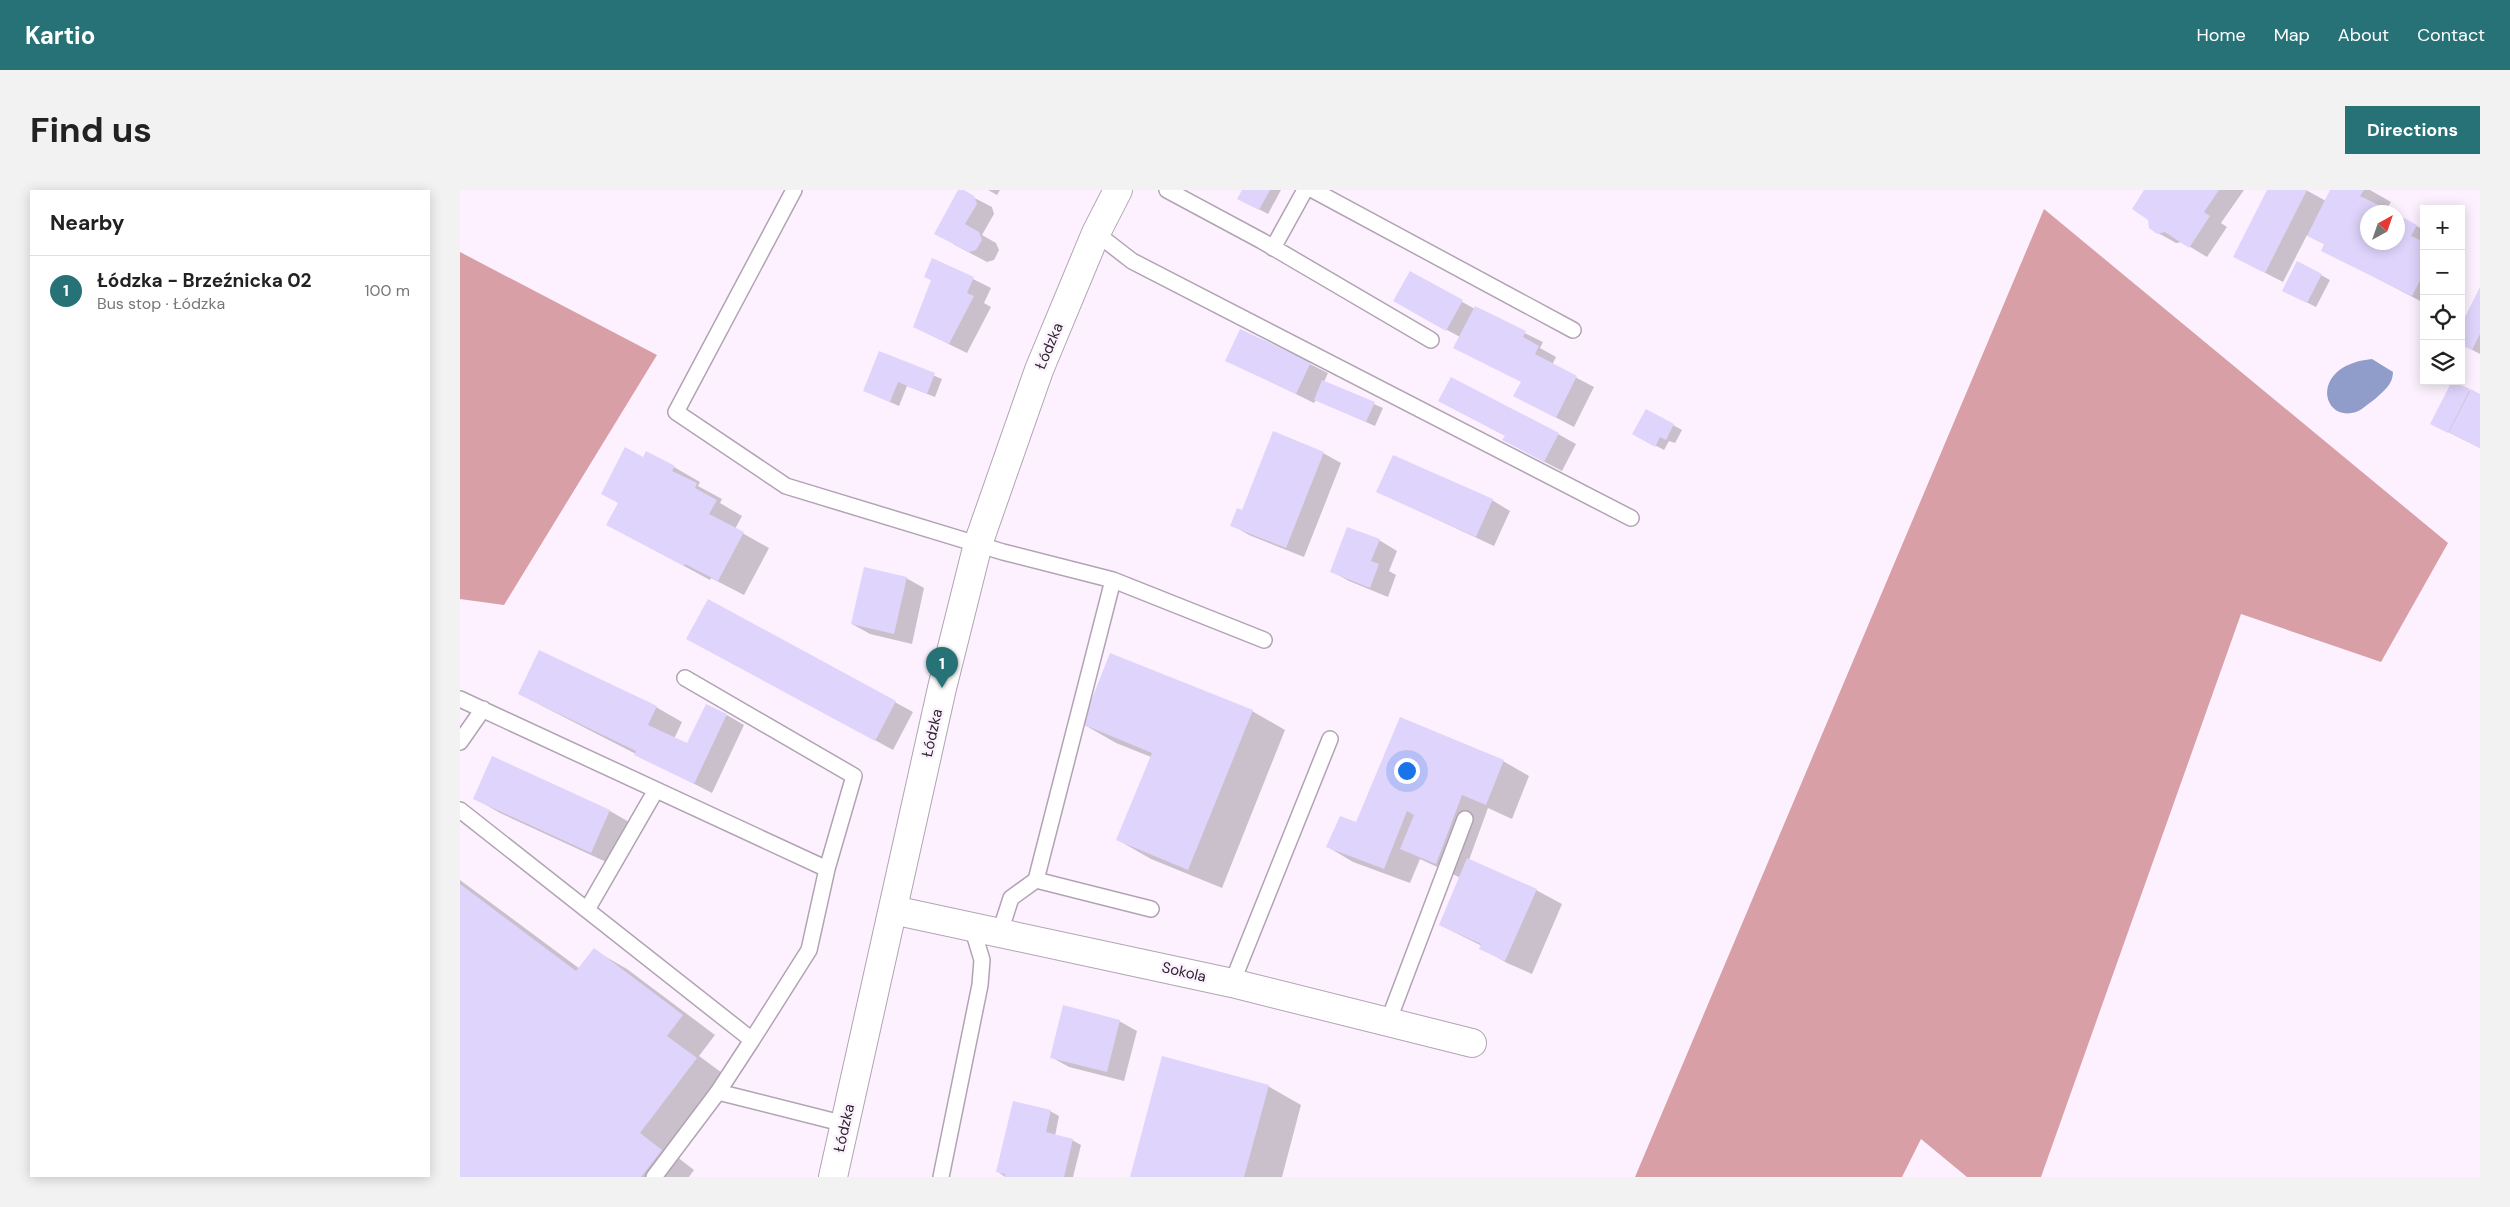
<!DOCTYPE html>
<meta charset="utf-8">
<style>
:root{--surface:#fff;--page:#f2f2f2;--text:#222;--muted:#767676;--line:#e0e0e0;--accent:#277277}
body{margin:0;font-family:"DM Sans",sans-serif;background:var(--page);color:var(--text)}
.controls{position:absolute;right:15px;top:15px;display:grid;overflow:hidden;border-radius:0px;box-shadow:0 2px 12px #0003}
.controls button{width:45px;height:45px;display:grid;place-items:center;padding:0;border:0;border-bottom:1px solid var(--line);background:var(--surface);color:var(--text);font:25px sans-serif}
.compass{position:absolute;left:1900px;top:15px;width:45px;height:45px;border-radius:50%;background:var(--surface);box-shadow:0 2px 12px #0003;rotate:40deg}
.you{position:absolute;left:946px;top:580px;width:18px;height:18px;margin:-12px;border:4px solid #fff;border-radius:50%;background:#1a73e8;box-shadow:0 0 0 8px #1a73e833}
.badge{display:grid;place-items:center;width:32px;height:32px;border-radius:50%;background:var(--accent);color:#fff;font-size:16px;font-weight:700}
.pin{position:absolute;translate:-50% -41px;filter:drop-shadow(0 1px 2px #0008)}
.pin::after{content:'';position:absolute;top:26px;width:18px;height:15px;background:inherit;clip-path:polygon(0 0,100% 0,50% 100%)}
.list{margin:0;padding:0;list-style:none}
h2{display:flex;justify-content:space-between;align-items:center;height:65px;margin:0;padding:0 20px;font-size:21px}
h2 small{font-size:16px;font-weight:400;color:var(--muted)}
.list li{display:grid;grid-template-columns:32px 1fr auto;gap:15px;align-items:center;box-sizing:border-box;height:70px;padding:0 20px;border-top:1px solid var(--line)}
.list b{display:block;font-size:19px;white-space:nowrap}
.list p{margin:0;font-size:16px;white-space:nowrap;color:var(--muted)}
.list em{font-size:16px;font-style:normal;color:var(--muted)}
.icon{flex:none;width:28px;height:28px;fill:none;stroke:currentColor;stroke-width:2;stroke-linecap:round;stroke-linejoin:round}
.map{position:relative;flex:none;width:2020px;height:987px;overflow:hidden;border-radius:0px}
header{display:flex;align-items:center;gap:30px;box-sizing:border-box;height:70px;padding:0 25px;background:var(--accent);color:#fff}
header strong{font-size:24px}
nav{display:flex;gap:28px;margin-inline-start:auto;font-size:18px}
.intro{display:flex;align-items:center;justify-content:space-between;box-sizing:border-box;height:120px;padding:0 30px}
h1{margin:0;font-size:35px}
.button{padding:12px 22px;border-radius:0px;background:var(--accent);color:#fff;font-size:18px;font-weight:700}
main{display:flex;gap:30px;padding:0 30px}
aside{flex:1;background:var(--surface);border-radius:0px;box-shadow:0 2px 12px #0003}
.map>svg:first-child{display:block}
.forest{fill:#d8a0a6}
.water{fill:#909cc9}
.shadow{fill:#0003}
.building{fill:#dfd4fb}
.lines{fill:none;stroke-linecap:round;stroke-linejoin:round}
.service-casing{stroke:#b1a3b3;stroke-width:18}
.minor-casing{stroke:#b1a3b3;stroke-width:30}
.secondary-casing{stroke:#b1a3b3;stroke-width:30}
.service{stroke:#fff;stroke-width:15}
.minor{stroke:#fff;stroke-width:28}
.secondary{stroke:#fff;stroke-width:28}
.labels{text-anchor:middle;stroke-width:5;stroke-linejoin:round;paint-order:stroke}
.street-label{font-size:15px;fill:#2b262c;stroke:#fdf1ff}
</style>
<header>
<strong>Kartio</strong>
<nav><a>Home</a><a>Map</a><a>About</a><a>Contact</a></nav>
</header>
<div class="intro"><h1>Find us</h1><a class="button">Directions</a></div>
<main>
<aside>
<h2>Nearby<small></small></h2>
<ul class="list">
<li><span class="badge">1</span><div><b>Łódzka - Brzeźnicka 02</b><p>Bus stop · Łódzka</p></div><em>100 m</em></li>
</ul>
</aside>
<div class="map">
<svg width="2020" height="987" viewBox="0 0 2020 987">
<rect width="100%" height="100%" fill="#fdf1ff"/>
<path class="forest" d="M 1584,19 L 1988,353 L 1921,472 L 1781,424 L 1581,987 L 1507,987 L 1461,949 L 1442,987 L 1175,987 Z
M 0,62 L 197,165 L 44,415 L 0,409 Z"/>
<path class="water" d="M 1912,169 L 1933,182 C 1933,194 1924,201 1915,209 C 1909,213 1902,220 1896,222 C 1861,233 1849,175 1912,169 Z"/>
<path class="shadow" d="M 499,0 L 532,17 L 534,24 L 522,45 L 536,53 L 539,60 L 534,70 L 527,72 L 493,54 Z
M 528,0 L 540,0 L 537,5 Z
M 783,0 L 821,0 L 808,24 L 787,13 Z
M 1686,0 L 1784,0 L 1761,33 L 1767,37 L 1747,67 L 1722,52 L 1716,53 L 1698,43 Z
M 1808,0 L 1846,0 L 1866,11 L 1872,0 L 1910,0 L 1931,12 L 1926,20 L 1930,22 L 1908,22 L 1908,52 L 1938,52 L 1938,26 L 1964,40 L 1964,113 L 1863,60 L 1866,55 L 1847,45 L 1823,92 L 1792,76 Z
M 473,69 L 531,98 L 524,113 L 531,117 L 507,163 L 454,137 L 473,91 L 465,87 Z
M 950,83 L 1015,119 L 1083,152 L 1080,158 L 1096,167 L 1092,175 L 1134,197 L 1114,237 L 1055,206 L 1062,192 L 1000,147 L 952,121 Z
M 1861,85 L 1870,90 L 1856,117 L 1832,105 Z
M 2020,99 L 2020,164 L 2001,154 Z
M 781,140 L 868,183 L 864,192 L 923,218 L 915,236 L 856,210 L 854,213 L 767,170 Z
M 420,163 L 482,189 L 475,207 L 447,196 L 439,216 L 405,201 Z
M 1993,192 L 2020,206 L 2020,258 L 1980,238 Z
M 979,211 L 1098,244 L 1116,254 L 1102,281 L 1062,260 L 1046,246 Z
M 1213,235 L 1222,240 L 1215,253 L 1209,251 L 1204,260 L 1174,244 Z
M 863,263 L 881,273 L 844,367 L 789,345 L 772,335 L 782,322 Z
M 934,266 L 1032,310 L 1050,321 L 1034,356 L 918,302 Z
M 183,268 L 214,277 L 240,292 L 238,296 L 262,309 L 260,313 L 282,326 L 275,339 L 309,358 L 284,405 L 251,388 L 250,390 L 148,335 Z
M 919,350 L 937,361 L 929,381 L 936,385 L 928,407 L 889,391 L 871,381 Z
M 446,388 L 464,398 L 452,454 L 410,444 L 392,434 Z
M 248,410 L 453,522 L 433,560 L 279,476 Z
M 59,504 L 196,517 L 222,532 L 214,549 L 228,555 L 267,525 L 284,535 L 252,603 Z
M 792,521 L 825,540 L 762,698 L 691,669 L 658,650 L 691,567 L 656,553 L 623,534 Z
M 33,567 L 150,621 L 176,636 L 157,677 L 40,623 L 14,608 Z
M 1043,571 L 1069,586 L 1052,629 L 1028,618 L 1009,670 L 1076,700 L 1102,714 L 1072,784 L 1047,773 L 1021,758 L 1022,756 L 980,735 L 1001,688 L 960,669 L 950,693 L 893,672 L 868,657 L 896,633 Z
M 0,690 L 120,779 L 134,760 L 167,779 L 255,845 L 239,866 L 269,888 L 212,963 L 234,980 L 229,987 L 0,987 Z
M 659,831 L 677,841 L 664,891 L 609,877 L 591,867 Z
M 808,896 L 841,915 L 822,987 L 671,987 Z
M 590,921 L 599,926 L 595,946 L 612,950 L 621,955 L 613,987 L 545,987 L 537,981 Z"/>
<path class="building" d="M 498,0 L 504,0 L 514,6 L 517,14 L 505,34 L 519,42 L 522,50 L 516,60 L 509,62 L 474,44 Z
M 782,0 L 810,0 L 799,20 L 777,9 Z
M 1684,0 L 1759,0 L 1744,22 L 1750,26 L 1729,58 L 1705,42 L 1697,44 L 1689,38 L 1688,30 L 1672,19 Z
M 1807,0 L 1847,0 L 1805,83 L 1773,67 Z
M 1870,0 L 1904,0 L 1900,6 L 1933,22 L 1908,22 L 1908,52 L 1938,52 L 1938,25 L 1957,35 L 1951,46 L 1964,52 L 1964,83 L 1952,106 L 1861,61 L 1864,54 L 1847,46 Z
M 472,68 L 514,87 L 507,103 L 514,106 L 489,154 L 453,137 L 471,90 L 464,87 Z
M 1837,71 L 1862,84 L 1847,113 L 1822,101 Z
M 950,81 L 1003,110 L 986,141 L 933,111 Z
M 2020,97 L 2020,144 L 2012,160 L 2001,155 L 2001,135 Z
M 1015,116 L 1066,141 L 1063,147 L 1079,156 L 1075,164 L 1117,186 L 1096,228 L 1053,206 L 1061,192 L 993,158 Z
M 780,139 L 851,172 L 836,204 L 765,171 Z
M 419,161 L 475,183 L 467,204 L 438,192 L 430,212 L 403,201 Z
M 991,187 L 1099,243 L 1084,272 L 1042,250 L 1045,246 L 978,211 Z
M 862,190 L 915,212 L 906,232 L 854,210 Z
M 1992,191 L 2010,199 L 1988,243 L 1970,234 Z
M 2011,199 L 2020,204 L 2020,258 L 1989,242 Z
M 1186,219 L 1214,234 L 1206,250 L 1200,247 L 1195,257 L 1172,244 Z
M 813,241 L 864,262 L 826,358 L 770,336 L 777,318 L 782,320 Z
M 165,257 L 183,267 L 186,261 L 215,276 L 212,281 L 237,293 L 235,298 L 257,310 L 249,324 L 284,342 L 258,391 L 225,374 L 224,376 L 146,335 L 158,313 L 141,304 Z
M 933,265 L 1033,309 L 1016,347 L 916,302 Z
M 887,337 L 920,349 L 911,371 L 919,374 L 910,398 L 870,382 Z
M 404,377 L 447,387 L 434,444 L 391,434 Z
M 248,409 L 436,511 L 415,551 L 226,449 Z
M 79,460 L 197,516 L 188,535 L 227,553 L 246,514 L 267,524 L 234,594 L 174,565 L 176,561 L 58,504 Z
M 650,463 L 793,520 L 728,680 L 656,650 L 692,563 L 622,534 Z
M 940,527 L 1044,570 L 1026,615 L 1002,605 L 976,674 L 940,659 L 954,625 L 947,621 L 924,679 L 866,657 L 880,626 L 896,632 Z
M 32,566 L 150,620 L 131,663 L 13,609 Z
M 1007,668 L 1077,699 L 1045,771 L 1019,759 L 1021,754 L 979,735 Z
M 0,694 L 116,781 L 134,758 L 223,825 L 207,846 L 237,868 L 180,943 L 202,960 L 181,987 L 0,987 Z
M 603,815 L 660,830 L 647,882 L 590,868 Z
M 702,866 L 809,895 L 784,987 L 670,987 Z
M 553,911 L 591,920 L 586,942 L 613,949 L 604,987 L 544,987 L 545,984 L 536,982 Z"/>
<g class="lines">
<g class="service-casing">
<path id="service" d="M 334,0 L 216,222 L 326,296 L 543,362 L 653,390 L 804,450
M 707,0 L 802,51 L 971,150
M 853,0 L 1113,140
M 636,43 L 672,71 L 1171,328
M 813,58 L 845,0
M 225,488 L 394,586 L 367,679
M 0,509 L 367,679 L 349,760 L 292,850 L 0,620
M 0,552 L 23,519
M 576,690 L 691,719
M 128,718 L 196,600
M 540,742 L 551,708 L 576,690 L 653,390
M 772,793 L 870,549
M 928,832 L 1005,629
M 258,902 L 385,934
M 194,987 L 258,902 L 292,850
M 481,987 L 520,795 L 522,770 L 512,737"/>
</g>
<g class="minor-casing">
<path id="minor" d="M 433,720 L 772,793 L 1012,853"/>
</g>
<g class="secondary-casing">
<path id="secondary" d="M 373,987 L 482,498 L 518,354 L 579,180 L 636,43 L 658,0"/>
</g>
<use href="#service" class="service"/>
<use href="#minor" class="minor"/>
<use href="#secondary" class="secondary"/>
</g>
<g class="labels">
<g class="street-label">
<text transform="translate(589 156) rotate(-67)" y="5">Łódzka</text>
<text transform="translate(472 543) rotate(-77)" y="5">Łódzka</text>
<text transform="translate(724 782) rotate(13)" y="5">Sokola</text>
<text transform="translate(384 938) rotate(-77)" y="5">Łódzka</text>
</g>
</g>
</svg>
<div class="controls">
<button>+</button>
<button>−</button>
<button><svg class="icon" aria-label="locate" viewBox="0 0 24 24"><circle cx="12" cy="12" r="6"/><path d="M12 2v4M12 18v4M2 12h4M18 12h4"/></svg></button>
<button><svg class="icon" aria-label="layers" viewBox="0 0 24 24"><path d="M12 4l9 5-9 5-9-5zM3 14l9 5 9-5"/></svg></button>
</div>
<svg class="compass" viewBox="-18 -18 36 36"><path d="M0-13l5 13h-10z" fill="#e53935"/><path d="M0 13l5-13h-10z" fill="#767676"/></svg>
<div class="you"></div>
<div class="pin badge" style="left:482px;top:498px">1</div>
</div>
</main>
